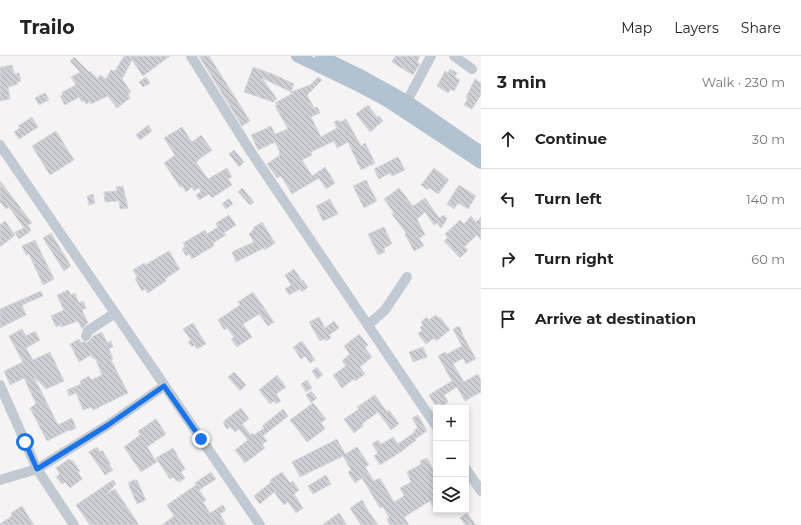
<!DOCTYPE html>
<meta charset="utf-8">
<style>
:root{--surface:#fff;--page:#f2f2f2;--text:#222;--muted:#767676;--line:#e0e0e0}
body{margin:0;font-family:Montserrat,sans-serif;background:var(--page);color:var(--text)}
.controls{position:absolute;right:12px;bottom:12px;display:grid;overflow:hidden;border-radius:0px;box-shadow:0 2px 6px #0003}
.controls button{width:36px;height:36px;display:grid;place-items:center;padding:0;border:0;border-bottom:1px solid var(--line);background:var(--surface);color:var(--text);font:20px sans-serif}
.stop{position:absolute;width:12px;height:12px;margin:-9px;border:3px solid #1a73e8;border-radius:50%;background:#fff}
.stop.end{background:#1a73e8;border-color:#fff;box-shadow:0 1px 4px #0008}
.list{margin:0;padding:0;list-style:none}
h2{display:flex;justify-content:space-between;align-items:center;height:52px;margin:0;padding:0 16px;font-size:17px}
h2 small{font-size:13px;font-weight:400;color:var(--muted)}
.list li{display:grid;grid-template-columns:26px 1fr auto;gap:12px;align-items:center;box-sizing:border-box;height:60px;padding:0 16px;border-top:1px solid var(--line)}
.list b{display:block;font-size:15px;white-space:nowrap}
.list em{font-size:13px;font-style:normal;color:var(--muted)}
.icon{flex:none;width:22px;height:22px;fill:none;stroke:currentColor;stroke-width:2;stroke-linecap:round;stroke-linejoin:round}
.map{position:relative;flex:none;width:481px;height:469px;overflow:hidden}
header{display:flex;align-items:center;gap:24px;box-sizing:border-box;height:56px;padding:0 20px;background:var(--surface);border-bottom:1px solid var(--line)}
header strong{font-size:19px}
nav{display:flex;gap:22px;margin-inline-start:auto;font-size:14px}
main{display:flex}
aside{flex:1;background:var(--surface)}
.map>svg:first-child{display:block}
.building{fill:url(#building-back-hatch);stroke:#d7d9de}
.lines{fill:none;stroke-linecap:round;stroke-linejoin:round}
.minor{stroke:#c1cad2;stroke-width:10}
.major{stroke:#b3c2d1;stroke-width:12}
.route{stroke:#1a73e8;stroke-width:5}
</style>
<header>
<strong>Trailo</strong>
<nav><a>Map</a><a>Layers</a><a>Share</a></nav>
</header>
<main>
<div class="map">
<svg width="481" height="469" viewBox="0 0 481 469">
<defs>
<pattern id="building-back-hatch" width="6" height="6" patternUnits="userSpaceOnUse"><rect width="6" height="6" fill="#cdcfd5"/><path d="M-1 5l2 2M0 0l6 6M5-1l2 2" fill="none" stroke="#a8abb0"/></pattern>
</defs>
<rect width="100%" height="100%" fill="#f5f3f3"/>
<path class="building" d="M 124,0 L 170,0 L 143,20 L 132,4 L 122,23 L 131,36 L 128,38 L 130,42 L 117,52 L 108,40 L 91,48 L 90,46 L 86,48 L 84,45 L 82,46 L 79,41 L 65,49 L 60,40 L 63,39 L 62,36 L 76,29 L 71,21 L 80,16 L 70,5 L 74,1 L 89,16 L 90,15 L 98,23 L 100,19 L 106,23 L 111,14 L 115,15 Z
M 199,0 L 209,0 L 250,65 L 242,70 Z
M 395,0 L 420,0 L 417,6 L 420,8 L 413,19 L 392,6 Z
M 12,9 L 14,18 L 19,17 L 21,25 L 17,26 L 18,28 L 8,31 L 10,43 L 0,45 L 0,11 Z
M 253,11 L 275,19 L 294,28 L 291,36 L 262,22 L 277,43 L 273,46 L 244,36 Z
M 450,13 L 457,17 L 455,21 L 460,24 L 454,35 L 451,33 L 448,37 L 437,30 L 445,15 L 448,17 Z
M 146,21 L 150,27 L 143,31 L 139,26 Z
M 318,21 L 322,24 L 307,39 L 314,52 L 317,51 L 320,57 L 311,61 L 321,81 L 337,72 L 334,66 L 339,64 L 340,66 L 346,63 L 361,90 L 365,87 L 375,107 L 361,114 L 348,86 L 337,92 L 334,85 L 311,96 L 312,99 L 302,104 L 312,120 L 325,111 L 335,127 L 326,133 L 319,122 L 292,138 L 281,120 L 277,122 L 267,108 L 280,99 L 279,97 L 280,96 L 275,86 L 258,94 L 251,79 L 271,70 L 275,78 L 288,73 L 275,50 L 278,48 L 275,47 L 293,37 L 291,36 L 310,29 Z
M 475,23 L 481,27 L 481,39 L 472,53 L 464,49 L 468,42 L 466,41 Z
M 45,37 L 49,44 L 39,49 L 35,42 Z
M 368,49 L 377,61 L 379,60 L 383,65 L 370,76 L 356,58 Z
M 32,61 L 38,71 L 19,83 L 14,76 L 20,72 L 18,70 Z
M 148,69 L 152,75 L 140,84 L 136,79 Z
M 182,71 L 192,86 L 201,79 L 212,94 L 198,104 L 198,105 L 196,106 L 208,123 L 227,112 L 232,121 L 228,123 L 232,129 L 212,142 L 209,138 L 199,144 L 196,139 L 201,135 L 199,132 L 194,135 L 192,131 L 186,136 L 182,130 L 180,131 L 164,107 L 175,99 L 164,82 Z
M 56,75 L 74,104 L 50,119 L 32,90 Z
M 234,94 L 244,106 L 239,111 L 229,98 Z
M 398,101 L 405,114 L 392,120 L 390,117 L 379,123 L 374,113 Z
M 434,112 L 449,124 L 438,138 L 430,132 L 428,134 L 421,129 Z
M 366,124 L 377,145 L 364,152 L 353,130 Z
M 0,125 L 32,167 L 26,170 L 28,169 L 31,175 L 19,183 L 15,176 L 24,172 L 9,151 L 6,153 L 0,146 Z
M 459,129 L 476,140 L 468,153 L 458,147 L 454,153 L 447,148 Z
M 123,130 L 128,152 L 120,153 L 119,145 L 105,146 L 104,136 L 117,135 L 116,131 Z
M 242,132 L 254,146 L 250,149 L 238,136 Z
M 399,132 L 413,150 L 425,142 L 439,162 L 444,159 L 447,163 L 441,172 L 437,167 L 434,169 L 425,156 L 417,163 L 425,179 L 419,182 L 424,190 L 414,195 L 405,178 L 406,177 L 392,158 L 394,157 L 384,143 Z
M 93,138 L 95,147 L 89,149 L 87,140 Z
M 229,142 L 233,148 L 226,153 L 222,148 Z
M 330,143 L 338,158 L 323,165 L 316,150 Z
M 229,159 L 236,169 L 224,177 L 226,179 L 213,187 L 214,190 L 192,203 L 189,198 L 186,200 L 182,193 L 185,191 L 183,187 L 205,174 L 207,178 L 218,171 L 216,167 Z
M 471,160 L 476,166 L 481,161 L 481,184 L 477,179 L 464,191 L 468,194 L 460,202 L 444,185 L 448,182 L 445,178 L 460,164 L 464,168 Z
M 5,165 L 15,179 L 0,191 L 0,169 Z
M 262,166 L 275,187 L 265,194 L 264,192 L 236,206 L 232,196 L 254,186 L 249,178 L 254,173 L 253,172 Z
M 384,171 L 392,188 L 384,192 L 385,196 L 378,199 L 368,178 Z
M 51,177 L 71,210 L 64,215 L 43,182 Z
M 35,184 L 54,223 L 43,229 L 29,198 L 26,199 L 22,190 Z
M 169,195 L 180,213 L 165,223 L 166,225 L 148,237 L 145,233 L 142,235 L 135,223 L 137,221 L 133,214 L 144,207 L 145,209 Z
M 294,213 L 302,225 L 303,224 L 308,231 L 302,236 L 300,233 L 289,239 L 285,233 L 291,229 L 285,219 Z
M 68,234 L 71,239 L 75,237 L 79,247 L 83,245 L 86,252 L 82,254 L 88,267 L 82,273 L 78,265 L 61,271 L 60,269 L 56,271 L 51,260 L 64,254 L 57,239 Z
M 41,235 L 43,240 L 22,249 L 26,259 L 0,272 L 0,253 Z
M 253,236 L 274,266 L 268,270 L 259,258 L 243,268 L 252,281 L 237,291 L 231,283 L 234,281 L 227,272 L 224,274 L 218,264 L 240,249 L 238,246 Z
M 436,259 L 438,262 L 440,261 L 450,274 L 436,285 L 434,282 L 426,288 L 418,278 L 422,274 L 420,272 L 423,268 L 421,266 L 427,261 L 429,264 Z
M 319,261 L 325,272 L 334,265 L 339,272 L 329,279 L 331,282 L 326,285 L 325,283 L 320,285 L 309,266 Z
M 193,267 L 206,288 L 197,293 L 194,289 L 192,291 L 188,286 L 191,284 L 183,273 Z
M 459,270 L 463,278 L 462,278 L 476,303 L 466,308 L 463,302 L 453,308 L 464,326 L 478,318 L 481,325 L 481,336 L 465,345 L 457,331 L 444,339 L 448,346 L 441,351 L 439,347 L 435,349 L 429,339 L 452,325 L 438,300 L 445,296 L 447,298 L 462,290 L 453,273 Z
M 22,273 L 26,280 L 35,275 L 40,284 L 26,292 L 33,304 L 50,296 L 64,325 L 46,333 L 34,321 L 58,369 L 72,362 L 76,372 L 70,375 L 69,374 L 47,385 L 30,352 L 36,348 L 24,322 L 10,329 L 4,315 L 23,306 L 9,280 Z
M 102,276 L 107,287 L 111,285 L 113,291 L 109,293 L 113,303 L 111,304 L 128,337 L 93,354 L 92,351 L 83,354 L 76,337 L 69,340 L 67,334 L 81,328 L 80,325 L 89,320 L 91,324 L 102,319 L 95,302 L 93,303 L 91,299 L 79,306 L 70,288 L 79,283 L 81,286 L 87,286 L 90,285 L 93,280 Z
M 359,278 L 368,289 L 365,292 L 372,301 L 360,311 L 365,318 L 355,325 L 354,323 L 342,332 L 333,319 L 346,310 L 342,305 L 350,298 L 344,290 Z
M 302,285 L 315,304 L 310,307 L 305,300 L 301,303 L 293,291 Z
M 423,291 L 427,301 L 413,306 L 409,296 Z
M 317,311 L 323,319 L 317,323 L 312,315 Z
M 234,316 L 246,329 L 240,335 L 228,321 Z
M 277,319 L 286,331 L 276,338 L 281,345 L 276,348 L 274,345 L 270,348 L 259,334 Z
M 307,324 L 312,332 L 306,336 L 301,328 Z
M 311,335 L 317,342 L 311,347 L 306,339 Z
M 375,339 L 387,356 L 389,354 L 399,368 L 391,374 L 378,356 L 362,368 L 363,370 L 354,377 L 344,363 L 359,353 L 357,351 Z
M 313,347 L 326,363 L 321,367 L 325,373 L 307,386 L 290,364 Z
M 241,352 L 249,363 L 242,368 L 251,379 L 252,377 L 254,379 L 264,372 L 262,370 L 283,353 L 288,360 L 263,380 L 267,385 L 262,388 L 265,392 L 245,407 L 235,394 L 248,384 L 239,373 L 235,376 L 230,371 L 227,373 L 223,367 L 225,365 L 225,364 Z
M 418,359 L 427,375 L 415,383 L 416,384 L 402,395 L 380,409 L 374,400 L 378,397 L 372,388 L 378,384 L 381,388 L 393,381 L 398,388 L 415,376 L 414,374 L 418,372 L 412,362 Z
M 156,363 L 166,378 L 147,391 L 157,406 L 141,416 L 124,391 L 140,379 L 138,375 Z
M 337,383 L 345,398 L 357,391 L 369,409 L 365,411 L 374,425 L 380,422 L 394,446 L 404,440 L 400,432 L 411,426 L 407,416 L 421,408 L 420,405 L 427,402 L 436,419 L 436,457 L 430,445 L 404,461 L 409,469 L 390,469 L 387,463 L 389,461 L 383,451 L 380,452 L 362,422 L 355,427 L 348,416 L 351,414 L 343,400 L 300,421 L 292,406 Z
M 97,391 L 100,396 L 102,394 L 110,407 L 109,408 L 113,414 L 105,419 L 89,396 Z
M 173,392 L 185,413 L 181,416 L 185,422 L 179,426 L 178,424 L 176,425 L 174,421 L 170,423 L 156,402 Z
M 69,403 L 70,405 L 72,404 L 80,415 L 78,416 L 82,423 L 70,432 L 65,426 L 62,428 L 56,421 L 60,418 L 56,412 Z
M 211,416 L 216,423 L 199,434 L 206,444 L 203,446 L 210,457 L 223,449 L 226,454 L 220,458 L 226,469 L 162,469 L 174,460 L 167,449 L 196,429 L 195,427 Z
M 282,416 L 290,427 L 293,425 L 299,434 L 294,438 L 303,452 L 296,457 L 288,446 L 284,449 L 274,436 L 260,448 L 254,440 L 271,426 L 270,424 Z
M 326,419 L 331,428 L 313,438 L 308,430 Z
M 113,424 L 116,428 L 106,438 L 115,433 L 139,469 L 90,469 L 76,449 Z
M 134,424 L 137,424 L 146,444 L 137,448 L 128,427 Z
M 362,444 L 369,456 L 378,469 L 361,469 L 350,452 Z
M 22,450 L 34,469 L 0,469 L 0,468 L 12,460 L 11,457 Z
M 339,457 L 347,469 L 322,469 Z
M 467,457 L 476,469 L 465,469 L 460,462 Z"/>
<g class="lines">
<path class="minor" d="M 191,0 L 251,96 L 436,370
M 454,0 L 472,13
M 407,45 L 431,0
M 0,89 L 260,469
M 368,269 L 385,254 L 407,221
M 86,280 L 88,275 L 115,257
M 0,329 L 37,413 L 74,469
M 466,413 L 481,435
M 0,424 L 37,413 L 108,369 L 164,330"/>
<path class="major" d="M 297,0 L 355,28 L 387,45 L 481,107
M 321,0 L 362,20 L 407,45 L 481,96"/>
</g>
<g class="lines">
<path class="route" d="M 25,386 L 37,413 L 108,369 L 164,330 L 201,383"/>
</g>
</svg>
<div class="controls">
<button>+</button>
<button>−</button>
<button><svg class="icon" aria-label="layers" viewBox="0 0 24 24"><path d="M12 4l9 5-9 5-9-5zM3 14l9 5 9-5"/></svg></button>
</div>
<div class="stop" style="left:25px;top:386px"></div>
<div class="stop end" style="left:201px;top:383px"></div>
</div>
<aside>
<h2>3 min<small>Walk · 230 m</small></h2>
<ul class="list">
<li><svg class="icon" aria-label="ahead" viewBox="0 0 24 24"><path d="M12 20V5M6 11l6-6 6 6"/></svg><div><b>Continue</b></div><em>30 m</em></li>
<li><svg class="icon" aria-label="left" viewBox="0 0 24 24"><path d="M17 20v-9H6M10 6l-5 5 5 5"/></svg><div><b>Turn left</b></div><em>140 m</em></li>
<li><svg class="icon" aria-label="right" viewBox="0 0 24 24"><path d="M7 20v-9h11M14 6l5 5-5 5"/></svg><div><b>Turn right</b></div><em>60 m</em></li>
<li><svg class="icon" aria-label="arrive" viewBox="0 0 24 24"><path d="M6 21V4h12l-3 4 3 4H6"/></svg><div><b>Arrive at destination</b></div></li>
</ul>
</aside>
</main>
